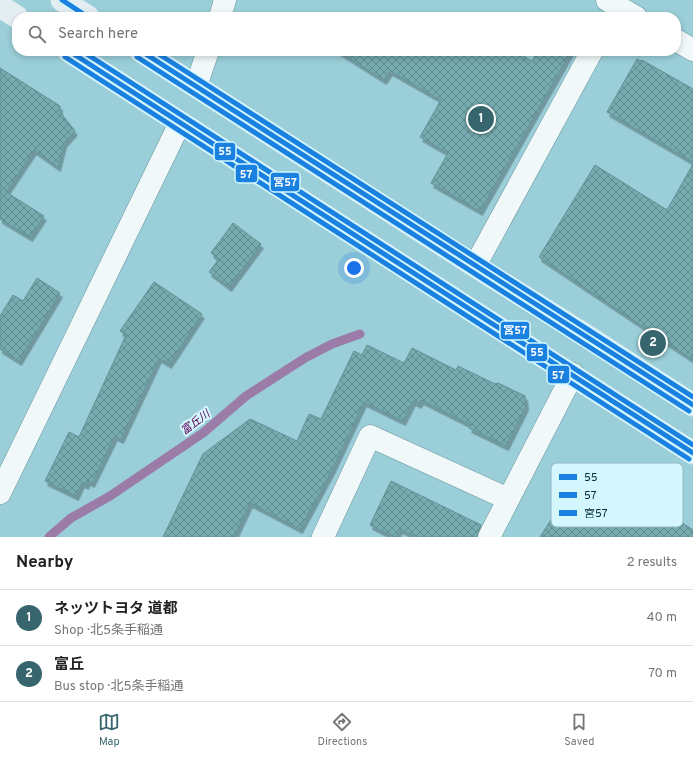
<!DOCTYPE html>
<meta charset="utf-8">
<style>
:root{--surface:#fff;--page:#f6f6f6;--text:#222;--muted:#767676;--line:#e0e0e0;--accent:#36656d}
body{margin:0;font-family:Overpass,"Noto Sans JP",sans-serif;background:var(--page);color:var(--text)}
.you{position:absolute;left:354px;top:268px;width:14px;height:14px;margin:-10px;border:3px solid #fff;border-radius:50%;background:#1a73e8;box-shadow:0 0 0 6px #1a73e833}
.badge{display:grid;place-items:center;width:26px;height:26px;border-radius:50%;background:var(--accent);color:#fff;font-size:13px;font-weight:700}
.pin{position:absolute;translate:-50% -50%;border:2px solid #fff;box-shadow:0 1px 4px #0006}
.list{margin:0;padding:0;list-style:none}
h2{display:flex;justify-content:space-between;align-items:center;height:52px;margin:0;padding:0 16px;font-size:17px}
h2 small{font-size:13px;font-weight:400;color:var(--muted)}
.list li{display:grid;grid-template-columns:26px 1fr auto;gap:12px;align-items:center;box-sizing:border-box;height:56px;padding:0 16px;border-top:1px solid var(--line)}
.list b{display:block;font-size:15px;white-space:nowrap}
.list p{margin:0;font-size:13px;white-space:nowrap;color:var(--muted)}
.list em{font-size:13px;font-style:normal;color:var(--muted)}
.icon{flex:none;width:22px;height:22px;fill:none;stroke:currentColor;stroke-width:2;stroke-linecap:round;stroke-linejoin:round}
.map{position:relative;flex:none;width:693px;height:537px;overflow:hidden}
.search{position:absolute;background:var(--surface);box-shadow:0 2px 6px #0003;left:12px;right:12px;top:12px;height:44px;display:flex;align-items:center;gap:10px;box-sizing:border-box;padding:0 14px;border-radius:16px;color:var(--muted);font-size:15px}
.sheet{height:164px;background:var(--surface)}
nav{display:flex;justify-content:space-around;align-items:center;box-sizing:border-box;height:56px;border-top:1px solid var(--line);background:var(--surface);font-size:11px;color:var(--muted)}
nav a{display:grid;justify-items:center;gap:2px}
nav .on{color:var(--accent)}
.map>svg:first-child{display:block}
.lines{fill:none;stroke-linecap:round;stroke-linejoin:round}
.stream{stroke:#9b7ba8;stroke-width:9}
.building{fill:url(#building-cross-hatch);stroke:#619094;filter:url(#shadow)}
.minor-casing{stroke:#69969e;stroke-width:23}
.highway-casing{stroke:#d2e9ed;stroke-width:23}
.minor{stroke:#f0f8f9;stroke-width:22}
.highway{stroke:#e3edf2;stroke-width:22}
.bus-1-casing{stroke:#d4f7fe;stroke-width:8}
.bus-2-casing{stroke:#d4f7fe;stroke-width:8}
.bus-3-casing{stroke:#d4f7fe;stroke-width:8}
.bus-1{stroke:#1a81e1;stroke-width:5}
.bus-2{stroke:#1a81e1;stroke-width:5}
.bus-3{stroke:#1a81e1;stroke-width:5}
.labels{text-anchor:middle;stroke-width:4;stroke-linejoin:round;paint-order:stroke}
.water-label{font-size:11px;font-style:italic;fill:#5c0057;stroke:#d4f7fe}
.key{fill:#d4f7fe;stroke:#94bac1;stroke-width:1}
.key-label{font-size:11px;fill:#002d34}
.line-badge{stroke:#d4f7fe;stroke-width:1.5}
.badge-label{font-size:11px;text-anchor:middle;font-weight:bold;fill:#fff}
</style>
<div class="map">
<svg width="693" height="537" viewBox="0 0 693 537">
<defs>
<pattern id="building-cross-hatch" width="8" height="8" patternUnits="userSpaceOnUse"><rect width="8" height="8" fill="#76abaf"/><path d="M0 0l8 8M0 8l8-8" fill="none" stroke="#5e8c8f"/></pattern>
<filter id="shadow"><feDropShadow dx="2.5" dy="4.5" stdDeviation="0" flood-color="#0004"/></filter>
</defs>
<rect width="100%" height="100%" fill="#9aced8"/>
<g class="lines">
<path class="stream" d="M 49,537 L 71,518 L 110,496 L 203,433 L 246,396 L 305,358 L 332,344 L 360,334"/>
</g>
<path class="building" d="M 338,51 L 515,51 L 532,61 L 538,51 L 571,51 L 480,211 L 431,183 L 448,153 L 420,137 L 441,100 L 390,71 L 384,80 Z
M 637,59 L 641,61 L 642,60 L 693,89 L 693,162 L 607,112 Z
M 0,68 L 60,106 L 60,112 L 75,131 L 64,143 L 58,167 L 34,150 L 6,192 L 44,216 L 30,237 L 0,219 Z
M 693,164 L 693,360 L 539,257 L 595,165 L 667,210 Z
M 233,223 L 261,244 L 229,287 L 209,272 L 219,259 L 211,253 Z
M 37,278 L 60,293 L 19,361 L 0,349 L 0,316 L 13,295 L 23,301 Z
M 154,282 L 202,314 L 169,364 L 159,358 L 121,439 L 115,436 L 92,483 L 88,481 L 86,485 L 82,483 L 76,496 L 45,481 L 69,432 L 79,437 L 126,335 L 120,331 Z
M 367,345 L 404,363 L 412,348 L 456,370 L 458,366 L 495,384 L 498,383 L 525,396 L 526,406 L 506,446 L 469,428 L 471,425 L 421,400 L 419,404 L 413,401 L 403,421 L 364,402 L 332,470 L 300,529 L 250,503 L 234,537 L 163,537 L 203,454 L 250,419 L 297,441 L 309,414 L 321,419 L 354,351 L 362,355 Z
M 611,476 L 693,530 L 693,537 L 540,537 L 563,501 L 574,508 L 586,488 L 598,496 Z
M 391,481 L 481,525 L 477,537 L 416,537 L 400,529 L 396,537 L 394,537 L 370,525 Z"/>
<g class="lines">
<g class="minor-casing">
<path id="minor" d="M 607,0 L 636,17
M 220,17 L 225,0
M 676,40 L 693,50
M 196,86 L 208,51
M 475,266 L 592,51
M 0,493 L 180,123
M 323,537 L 370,436 L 508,499
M 489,537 L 573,374"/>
</g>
<g class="highway-casing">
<path id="highway" d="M 62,0 L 88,17
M 0,6 L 17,17
M 69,51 L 693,453
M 141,51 L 475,266 L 593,340 L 693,405"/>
</g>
<use href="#minor" class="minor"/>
<use href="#highway" class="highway"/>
<g class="bus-1-casing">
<path id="bus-1" d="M 62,0 L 88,17
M 69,51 L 693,453
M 141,51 L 693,405"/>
</g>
<g class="bus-2-casing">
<path id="bus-2" d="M 65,57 L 689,459
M 137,57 L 689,411"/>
</g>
<g class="bus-3-casing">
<path id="bus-3" d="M 82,51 L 693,445
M 154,51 L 693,397"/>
</g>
<use href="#bus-1" class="bus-1"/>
<use href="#bus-2" class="bus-2"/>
<use href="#bus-3" class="bus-3"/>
</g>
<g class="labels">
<g class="water-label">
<text transform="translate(195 422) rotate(-37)" y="4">富丘川</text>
</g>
</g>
<rect x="551" y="463" width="132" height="64" rx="6" class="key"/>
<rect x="559" y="474" width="18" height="6" fill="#1a81e1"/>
<rect x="559" y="492" width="18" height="6" fill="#1a81e1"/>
<rect x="559" y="510" width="18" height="6" fill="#1a81e1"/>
<g class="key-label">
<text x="584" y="481">55</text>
<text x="584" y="499">57</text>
<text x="584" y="517">宮57</text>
</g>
<g class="line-badge">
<rect x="214" y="142" width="22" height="19" rx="4" fill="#1a81e1"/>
<rect x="235" y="164" width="23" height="19" rx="4" fill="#1a81e1"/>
<rect x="270" y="172" width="30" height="20" rx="4" fill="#1a81e1"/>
<rect x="500" y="321" width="30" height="19" rx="4" fill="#1a81e1"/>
<rect x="526" y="343" width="22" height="19" rx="4" fill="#1a81e1"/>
<rect x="547" y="365" width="23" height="19" rx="4" fill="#1a81e1"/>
</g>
<g class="badge-label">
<text x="225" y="155">55</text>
<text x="246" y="178">57</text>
<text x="285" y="186">宮57</text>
<text x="515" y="334">宮57</text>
<text x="537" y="356">55</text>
<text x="558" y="379">57</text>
</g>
</svg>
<div class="you"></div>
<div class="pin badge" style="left:481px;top:119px">1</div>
<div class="pin badge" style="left:653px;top:343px">2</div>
<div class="search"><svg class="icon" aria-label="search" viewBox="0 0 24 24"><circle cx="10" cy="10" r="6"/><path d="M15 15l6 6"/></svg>Search here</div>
</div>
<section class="sheet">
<h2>Nearby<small>2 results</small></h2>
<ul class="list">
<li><span class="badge">1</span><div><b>ネッツトヨタ 道都</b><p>Shop · 北5条手稲通</p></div><em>40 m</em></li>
<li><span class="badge">2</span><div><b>富丘</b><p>Bus stop · 北5条手稲通</p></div><em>70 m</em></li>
</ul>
</section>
<nav>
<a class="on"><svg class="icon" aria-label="map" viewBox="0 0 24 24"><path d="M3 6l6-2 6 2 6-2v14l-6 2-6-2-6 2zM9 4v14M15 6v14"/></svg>Map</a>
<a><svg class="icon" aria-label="directions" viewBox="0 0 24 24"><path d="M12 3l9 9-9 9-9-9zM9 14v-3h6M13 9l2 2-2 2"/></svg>Directions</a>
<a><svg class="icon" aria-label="saved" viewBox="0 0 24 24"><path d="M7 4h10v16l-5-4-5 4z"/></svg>Saved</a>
</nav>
